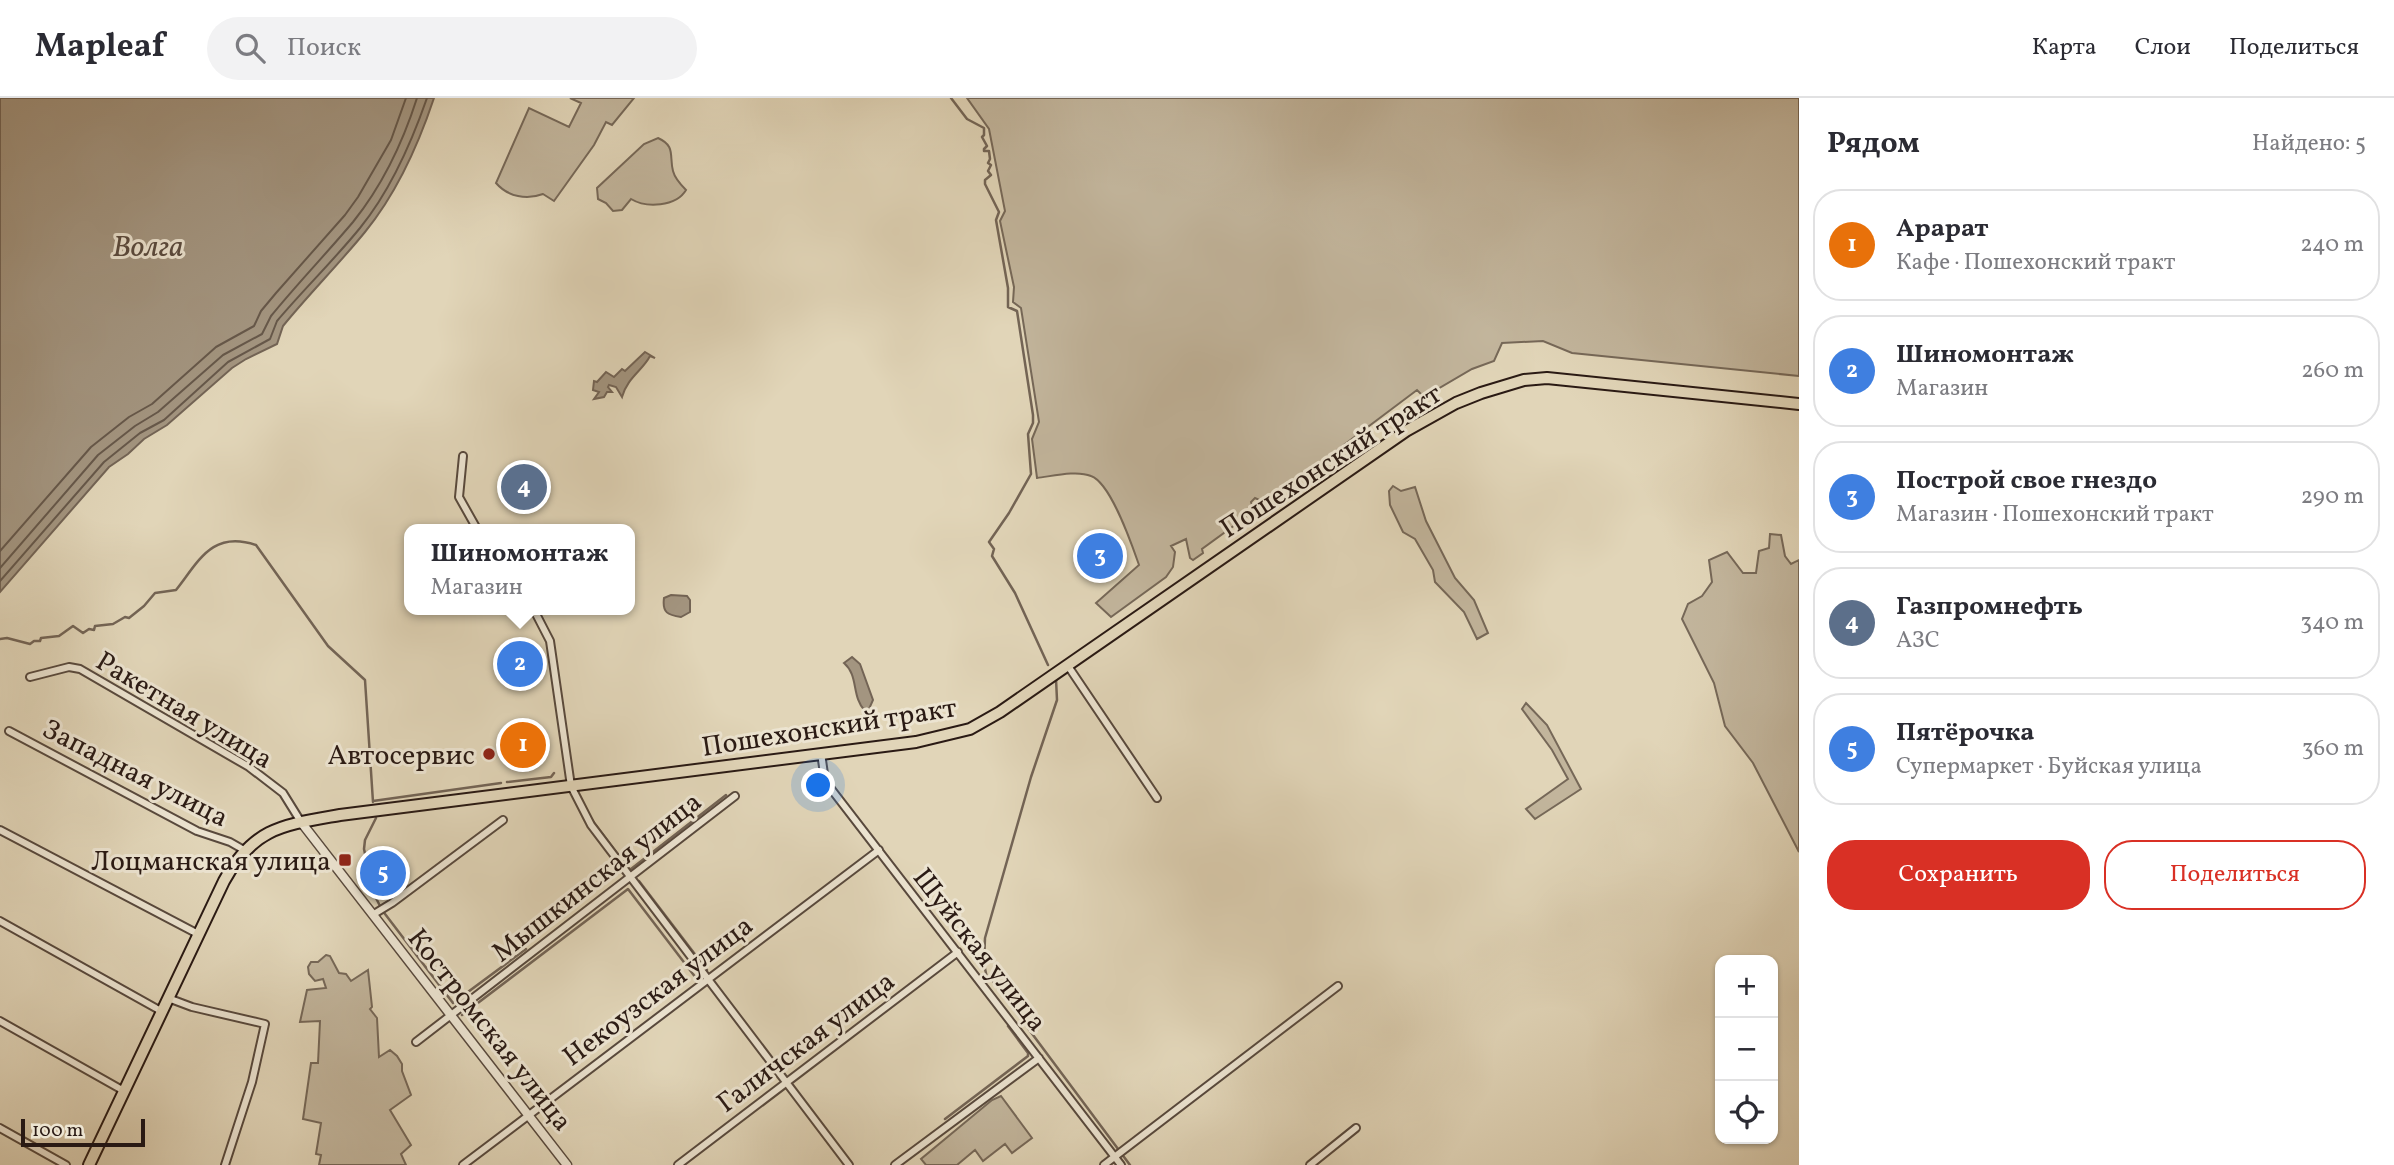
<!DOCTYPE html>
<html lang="ru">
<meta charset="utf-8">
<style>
:root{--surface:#fff;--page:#f2f2f3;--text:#2b2b33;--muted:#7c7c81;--line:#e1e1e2;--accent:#d93025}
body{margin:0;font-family:Vollkorn,serif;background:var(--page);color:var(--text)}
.controls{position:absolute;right:21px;bottom:21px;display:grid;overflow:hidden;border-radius:14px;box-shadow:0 2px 5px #0004}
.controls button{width:63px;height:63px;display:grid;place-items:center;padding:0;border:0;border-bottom:2px solid var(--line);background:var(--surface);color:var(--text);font:35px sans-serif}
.scale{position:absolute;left:21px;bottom:18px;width:124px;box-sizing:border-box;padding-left:7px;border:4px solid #2a1a14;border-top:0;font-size:19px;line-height:24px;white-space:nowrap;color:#2a1a14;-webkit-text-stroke:5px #ece4d1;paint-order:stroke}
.you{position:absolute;left:819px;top:688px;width:24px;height:24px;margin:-18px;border:5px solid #fff;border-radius:50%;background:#1a73e8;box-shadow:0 0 0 10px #1a73e833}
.badge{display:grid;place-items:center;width:46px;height:46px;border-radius:50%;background:var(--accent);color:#fff;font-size:23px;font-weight:700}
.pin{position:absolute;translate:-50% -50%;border:4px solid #fff;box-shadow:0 2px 7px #0006}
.popup{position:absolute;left:404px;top:426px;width:231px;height:91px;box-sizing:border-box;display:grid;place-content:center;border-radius:14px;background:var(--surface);filter:drop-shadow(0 2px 5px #0005);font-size:23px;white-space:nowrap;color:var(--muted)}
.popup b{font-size:26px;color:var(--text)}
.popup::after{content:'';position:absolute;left:50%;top:100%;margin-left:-14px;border:14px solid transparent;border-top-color:var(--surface)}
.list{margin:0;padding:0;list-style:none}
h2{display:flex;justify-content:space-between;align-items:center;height:91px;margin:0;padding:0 28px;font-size:30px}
h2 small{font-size:23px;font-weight:400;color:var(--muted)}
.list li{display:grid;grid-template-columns:46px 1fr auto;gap:21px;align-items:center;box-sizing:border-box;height:112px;margin:0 14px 14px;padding:0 14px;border:2px solid var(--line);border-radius:28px}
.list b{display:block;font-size:26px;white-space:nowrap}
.list p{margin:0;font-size:23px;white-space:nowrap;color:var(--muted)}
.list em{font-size:23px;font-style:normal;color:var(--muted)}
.actions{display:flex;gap:14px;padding:21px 28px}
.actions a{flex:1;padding:16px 0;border:2px solid var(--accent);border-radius:28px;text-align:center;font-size:24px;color:var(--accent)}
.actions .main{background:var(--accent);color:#fff}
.icon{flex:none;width:38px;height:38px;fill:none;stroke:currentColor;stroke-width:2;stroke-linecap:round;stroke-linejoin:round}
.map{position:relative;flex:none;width:1799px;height:1067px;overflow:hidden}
header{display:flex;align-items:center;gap:42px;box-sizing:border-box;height:98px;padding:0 35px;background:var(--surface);border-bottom:2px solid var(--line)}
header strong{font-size:33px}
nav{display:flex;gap:38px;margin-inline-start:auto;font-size:24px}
.search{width:490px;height:63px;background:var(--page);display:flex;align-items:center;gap:18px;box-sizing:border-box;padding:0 24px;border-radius:38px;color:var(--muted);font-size:26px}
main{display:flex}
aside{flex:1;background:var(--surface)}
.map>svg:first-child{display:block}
.green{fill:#c2b59c;stroke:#766858;stroke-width:2}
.water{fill:#a39580;stroke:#736455;stroke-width:2}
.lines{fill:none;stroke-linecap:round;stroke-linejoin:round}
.shore{stroke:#66584a;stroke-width:2}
.stream{stroke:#736455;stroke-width:2.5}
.minor-casing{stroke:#58493d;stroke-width:10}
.tertiary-casing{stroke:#58493d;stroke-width:11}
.primary-casing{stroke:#2a1a14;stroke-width:14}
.minor{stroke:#ece4d1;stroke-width:6}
.tertiary{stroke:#ece4d1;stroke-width:8}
.primary{stroke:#e1d5b8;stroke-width:10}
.poi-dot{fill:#8f2418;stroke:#ece4d1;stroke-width:2.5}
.labels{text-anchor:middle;stroke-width:6;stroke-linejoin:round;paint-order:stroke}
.street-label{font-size:28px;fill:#2a1a14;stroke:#ece4d1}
.poi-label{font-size:28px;fill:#2a1a14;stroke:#ece4d1;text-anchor:end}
.water-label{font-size:30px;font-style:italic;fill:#5a4b3f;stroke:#ece4d1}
</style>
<header>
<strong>Mapleaf</strong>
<div class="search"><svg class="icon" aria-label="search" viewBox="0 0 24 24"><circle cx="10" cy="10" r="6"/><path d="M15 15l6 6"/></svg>Поиск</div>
<nav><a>Карта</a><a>Слои</a><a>Поделиться</a></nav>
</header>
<main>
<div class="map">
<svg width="1799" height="1067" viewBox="0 0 1799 1067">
<rect width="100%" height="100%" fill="#e1d5b8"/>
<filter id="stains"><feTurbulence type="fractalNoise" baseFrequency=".00286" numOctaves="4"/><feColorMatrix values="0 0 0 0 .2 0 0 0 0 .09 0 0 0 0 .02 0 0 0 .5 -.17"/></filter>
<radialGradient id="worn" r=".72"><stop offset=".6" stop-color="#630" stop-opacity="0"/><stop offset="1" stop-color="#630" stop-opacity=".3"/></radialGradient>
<path class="green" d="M 570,0 L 634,0 L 612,27 L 606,24 L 594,47 L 554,103 L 543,96 C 527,102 508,99 496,85 L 529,10 L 569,29 L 581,5 Z
M 967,0 L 1799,0 L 1799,278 L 1572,255 L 1543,243 L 1502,245 L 1494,263 L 1472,271 L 1424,299 L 1417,292 L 1280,395 L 1276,404 L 1268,406 L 1255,400 L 1251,404 L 1254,413 L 1202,451 L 1203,455 L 1193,462 L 1190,460 L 1186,441 L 1171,448 L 1175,454 L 1173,469 L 1166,479 L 1111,519 L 1096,505 L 1139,467 C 1132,447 1111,385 1091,378 C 1077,372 1053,378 1037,380 L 1032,341 L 1039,324 L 1021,210 L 1013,204 L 1014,189 L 1000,123 L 1005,113 L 989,31 Z
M 658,40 C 676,48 669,58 673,73 C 675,81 681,87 686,92 C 676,109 646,110 631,101 L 622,112 L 613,113 L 606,105 L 598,101 L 597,90 L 644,46 Z
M 1393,388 L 1401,393 L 1415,389 L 1426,423 L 1455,480 L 1474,502 L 1488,535 L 1477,541 L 1464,514 L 1435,484 L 1433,472 L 1415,441 L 1403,434 L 1390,407 L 1389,393 Z
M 1770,436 L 1781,437 L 1785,458 L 1791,466 L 1799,462 L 1799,754 L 1753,665 L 1725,628 L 1714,585 L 1682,521 L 1688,506 L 1702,498 L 1712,484 L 1709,462 L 1727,454 L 1743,475 L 1756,475 L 1759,453 L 1769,450 Z
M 1526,605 L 1547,627 L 1581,691 L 1535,721 L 1526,711 L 1568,681 L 1552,652 L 1522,611 Z
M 326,857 L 330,858 L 339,875 L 346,876 L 351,883 L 368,872 L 372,909 L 370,911 L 377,920 L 379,959 L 390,952 L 397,958 L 402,966 L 402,973 L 411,997 L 390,1012 L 411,1047 L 401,1056 L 406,1067 L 319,1067 L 321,1057 L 316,1056 L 321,1025 L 303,1021 L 311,965 L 318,965 L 320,923 L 300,924 L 307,892 L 326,890 L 323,881 L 315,883 L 309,876 L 308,869 L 311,864 L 318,864 Z
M 1001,998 L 1032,1040 L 1012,1055 L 1005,1046 L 983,1063 L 975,1052 L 957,1067 L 926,1067 L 921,1061 L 992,1002 Z"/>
<path class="water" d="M 0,0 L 434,0 C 418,48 397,95 365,134 C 339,166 309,196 283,228 L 277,246 L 246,261 L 232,270 L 167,327 L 144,341 L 128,356 L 109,369 L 0,494 Z
M 645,254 L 655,260 L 650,258 C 643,272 627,280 622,299 L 616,289 L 609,287 L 608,289 L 612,294 L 607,294 L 604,299 L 594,301 L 599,294 L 593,292 L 594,283 L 597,284 L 606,274 L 614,279 L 622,271 L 625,273 Z
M 671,497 L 687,498 L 690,502 L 690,514 L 681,519 C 668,517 662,515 664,500 Z
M 852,559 L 860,566 L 873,602 L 869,611 L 865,613 C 851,598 859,578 844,565 Z"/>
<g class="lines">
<path class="shore" d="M 0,453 L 91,349 L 129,319 L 152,306 L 216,249 L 254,228 L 261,213 L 276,195 L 345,117 L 358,99 L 391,42 L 406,0
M 0,470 L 98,357 L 135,328 L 158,314 L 223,257 L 262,236 L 271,218 C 297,186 326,156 353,124 C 382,88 403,44 417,0
M 0,483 L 104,364 L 140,335 L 164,322 L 228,264 L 270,241 L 277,223 C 304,191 334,162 360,130 C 391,92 411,46 427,0"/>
<path class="stream" d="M 951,0 L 967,21 L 984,30 L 984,37 L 982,39 L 987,48 L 984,51 L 984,53 L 989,53 L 990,61 L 988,65 L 991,67 L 988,73 L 991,77 L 985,82 L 985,86 L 999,114 L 996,122 L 1008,190 L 1008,209 L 1017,213 L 1033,317 L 1033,325 L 1028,336 L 1031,376 L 1009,415 L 989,444 L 994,451 L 992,458 L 1015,495 L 1048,567
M 0,541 L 7,540 L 30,546 L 34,543 L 40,543 L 41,540 L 59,538 L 73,528 L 83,535 L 89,531 L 94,532 L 95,528 L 113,526 L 125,519 L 129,520 L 144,508 L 155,495 L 176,492 C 199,463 212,432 256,447 L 328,548 L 365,582 L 373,704
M 1056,581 L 1057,602 L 1031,679 L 985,840 L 984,866 L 987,880 L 992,882 L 1130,1067
M 507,684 L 551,679 L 554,675
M 373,703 L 501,685
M 376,720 L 365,742 L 364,751 L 369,774 L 368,784 L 380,808
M 592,722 L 629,771 L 631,771 L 726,697
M 639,783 L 707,872
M 382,812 L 453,905 L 526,851
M 462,917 L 628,791 L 696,880
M 945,1021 L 1028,958 L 1028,955 L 1008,928"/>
<g class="minor-casing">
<path id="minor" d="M 463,358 L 459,399 L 477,431
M 534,512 L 550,543 L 571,688 L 591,727 L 849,1067
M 1068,568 L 1157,700
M 30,579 L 69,569 L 80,571 L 249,669 L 283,695 L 301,724
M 9,633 L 197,733 L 230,744 L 244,752
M 821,655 L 825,683 L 1121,1067
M 0,732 L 198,836
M 374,816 L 392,805 L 503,722
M 0,823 L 161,913
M 168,900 L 192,909 L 265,926 L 252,984 L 225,1067
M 0,923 L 124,993
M 416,944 L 735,698
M 0,1030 L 66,1067
M 463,1067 L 879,752
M 678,1067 L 958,854
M 895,1067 L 1039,960
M 1104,1067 L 1338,888
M 1310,1067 L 1356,1030"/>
</g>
<g class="tertiary-casing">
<path id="tertiary" d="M 301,724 L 567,1067"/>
</g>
<g class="primary-casing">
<path id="primary" d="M 89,1067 L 224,783 C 254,729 283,727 340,717 L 916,644 L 970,631 L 1000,614 L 1406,333 L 1456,305 L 1481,295 L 1524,282 L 1547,280 L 1799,306"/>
</g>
<use href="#minor" class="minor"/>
<use href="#tertiary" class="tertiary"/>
<use href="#primary" class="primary"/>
</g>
<g class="poi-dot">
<circle cx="489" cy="656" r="7"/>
<rect x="338" y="755" width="14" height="14" rx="3.5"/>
</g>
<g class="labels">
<g class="street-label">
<text transform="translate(1330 362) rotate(-33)" y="10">Пошехонский тракт</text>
<text transform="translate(185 611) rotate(31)" y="10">Ракетная улица</text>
<text transform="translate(829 628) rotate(-9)" y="10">Пошехонский тракт</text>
<text transform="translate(136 674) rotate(27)" y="10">Западная улица</text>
<text transform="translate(596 778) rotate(-38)" y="10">Мышкинская улица</text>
<text transform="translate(981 851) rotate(52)" y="10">Шуйская улица</text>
<text transform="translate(657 892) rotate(-37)" y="10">Некоузская улица</text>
<text transform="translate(491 931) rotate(52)" y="10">Костромская улица</text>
<text transform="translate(805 943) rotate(-37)" y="10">Галичская улица</text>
</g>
<g class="poi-label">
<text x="475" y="666">Автосервис</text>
<text x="331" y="772">Лоцманская улица</text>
</g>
<g class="water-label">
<text x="148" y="158">Волга</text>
</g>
</g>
<rect width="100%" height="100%" filter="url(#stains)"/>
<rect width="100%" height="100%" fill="url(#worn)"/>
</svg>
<div class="controls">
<button>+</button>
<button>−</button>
<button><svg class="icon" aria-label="locate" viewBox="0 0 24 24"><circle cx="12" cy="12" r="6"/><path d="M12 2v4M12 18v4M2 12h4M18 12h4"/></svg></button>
</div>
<div class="scale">100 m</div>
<div class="you"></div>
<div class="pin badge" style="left:523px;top:647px;background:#e8710a">1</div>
<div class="pin badge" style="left:520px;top:566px;background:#3f7fe0">2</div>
<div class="popup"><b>Шиномонтаж</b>Магазин</div>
<div class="pin badge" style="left:1100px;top:458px;background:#3f7fe0">3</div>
<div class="pin badge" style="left:524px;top:389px;background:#5c6f8a">4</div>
<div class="pin badge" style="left:383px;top:775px;background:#3f7fe0">5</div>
</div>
<aside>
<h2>Рядом<small>Найдено: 5</small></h2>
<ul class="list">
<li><span class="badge" style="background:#e8710a">1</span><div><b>Арарат</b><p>Кафе · Пошехонский тракт</p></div><em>240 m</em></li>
<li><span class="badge" style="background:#3f7fe0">2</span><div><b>Шиномонтаж</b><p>Магазин</p></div><em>260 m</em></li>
<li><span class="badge" style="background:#3f7fe0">3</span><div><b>Построй свое гнездо</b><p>Магазин · Пошехонский тракт</p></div><em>290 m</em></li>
<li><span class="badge" style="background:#5c6f8a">4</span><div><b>Газпромнефть</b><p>АЗС</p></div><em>340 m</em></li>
<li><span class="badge" style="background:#3f7fe0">5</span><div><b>Пятёрочка</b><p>Супермаркет · Буйская улица</p></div><em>360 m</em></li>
</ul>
<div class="actions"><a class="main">Сохранить</a><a>Поделиться</a></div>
</aside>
</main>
